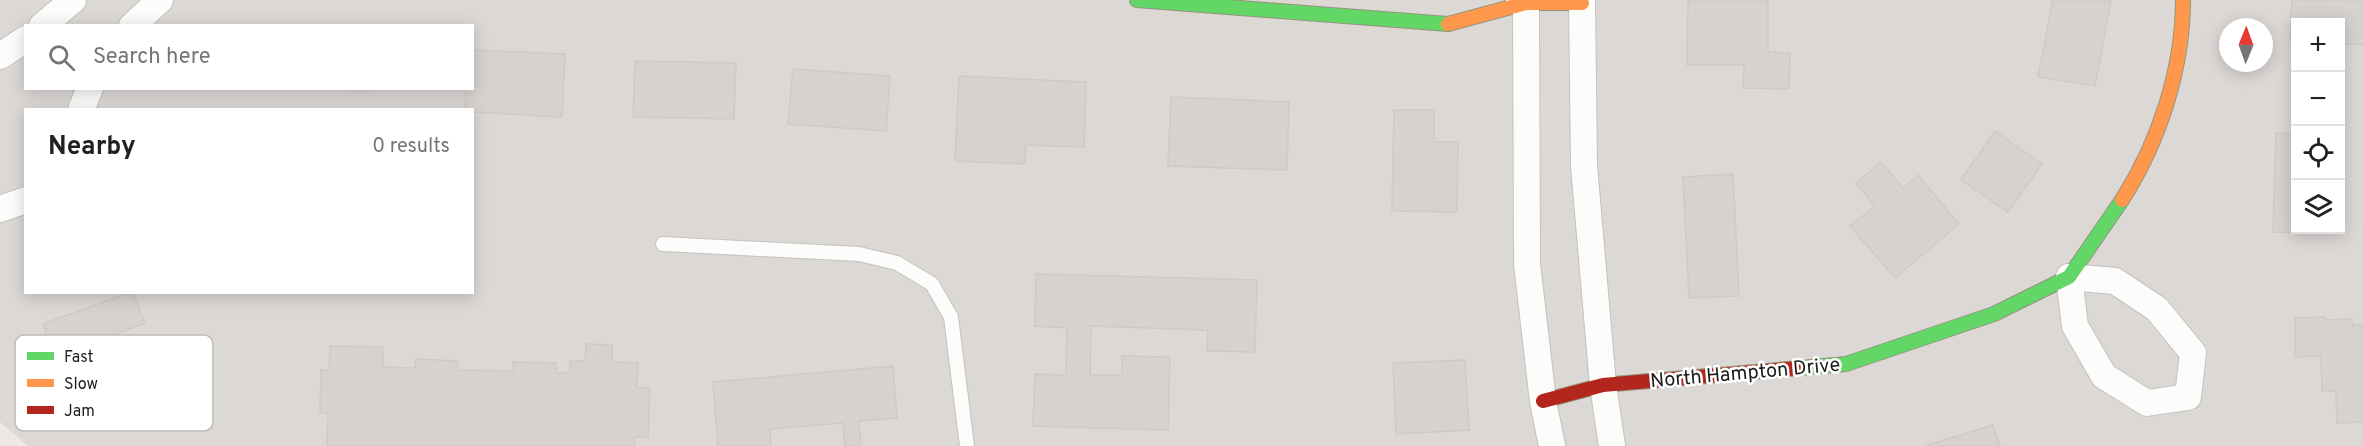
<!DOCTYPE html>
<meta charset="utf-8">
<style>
:root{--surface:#fff;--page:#f6f6f6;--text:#202124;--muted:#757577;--line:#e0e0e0}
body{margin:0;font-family:Overpass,sans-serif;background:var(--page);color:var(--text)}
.controls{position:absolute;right:18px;top:18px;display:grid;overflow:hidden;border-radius:0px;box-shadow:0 3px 15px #0003}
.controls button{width:54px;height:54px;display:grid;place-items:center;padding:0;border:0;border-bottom:2px solid var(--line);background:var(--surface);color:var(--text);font:30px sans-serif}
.compass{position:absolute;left:2219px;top:18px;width:54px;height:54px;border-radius:50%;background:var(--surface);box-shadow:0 3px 15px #0003;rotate:1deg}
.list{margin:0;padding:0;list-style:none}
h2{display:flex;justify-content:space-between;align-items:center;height:78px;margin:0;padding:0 24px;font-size:26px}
h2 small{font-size:20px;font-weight:400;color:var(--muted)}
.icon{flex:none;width:33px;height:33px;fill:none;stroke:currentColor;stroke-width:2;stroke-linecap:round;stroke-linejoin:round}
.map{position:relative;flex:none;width:2363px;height:446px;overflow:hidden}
.search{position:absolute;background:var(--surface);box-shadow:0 3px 15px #0003;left:24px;top:24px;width:450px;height:66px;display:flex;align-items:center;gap:15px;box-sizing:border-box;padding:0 21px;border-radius:0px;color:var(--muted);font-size:22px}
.panel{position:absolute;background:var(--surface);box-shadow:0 3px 15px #0003;left:24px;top:108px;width:450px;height:186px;border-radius:0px}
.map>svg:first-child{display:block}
.residential{fill:#dbd8d6;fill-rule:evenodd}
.building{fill:#d6d2cf;stroke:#cfcac5;stroke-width:1.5}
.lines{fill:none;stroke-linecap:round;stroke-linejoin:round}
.lane-casing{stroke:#c4c2c0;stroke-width:16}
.street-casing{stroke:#c4c2c0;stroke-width:28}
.fast-casing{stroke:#95957c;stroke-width:16}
.slow-casing{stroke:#95957c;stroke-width:16}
.jam-casing{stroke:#95957c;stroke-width:16}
.lane{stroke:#fcfcfb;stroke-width:14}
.street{stroke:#fcfcfb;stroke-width:26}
.fast{stroke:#63d668;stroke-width:14}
.slow{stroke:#ff974d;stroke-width:14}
.jam{stroke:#b3261e;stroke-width:14}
.labels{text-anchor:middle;stroke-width:5;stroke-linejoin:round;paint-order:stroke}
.street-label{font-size:20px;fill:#1c1c1c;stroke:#fff}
.key{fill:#fff;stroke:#bbb;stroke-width:1.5}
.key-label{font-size:16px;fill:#1c1c1c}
</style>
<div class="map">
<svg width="2363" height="446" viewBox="0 0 2363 446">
<rect width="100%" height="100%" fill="#ece9e4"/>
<path class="residential" d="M 0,0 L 2363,0 L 2363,446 L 28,446 L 0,422 ZM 2296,22 L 2340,22 L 2340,230 L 2296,230 ZM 26,26 L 472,26 L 472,88 L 26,88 ZM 2228,27 L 2264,27 L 2264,63 L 2228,63 ZM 26,110 L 472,110 L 472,292 L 26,292 Z"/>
<path class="building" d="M 1688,0 L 1768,0 L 1768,52 L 1790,53 L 1789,89 L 1743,88 L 1744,65 L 1687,65 Z
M 2053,0 L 2111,0 L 2095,86 L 2038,77 Z
M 2292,0 L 2363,0 L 2363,45 L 2340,43 L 2340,22 L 2296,22 L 2296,41 L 2290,41 Z
M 472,50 L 565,54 L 562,117 L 472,112 L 472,110 L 465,110 L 466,88 L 472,88 Z
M 635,61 L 736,63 L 734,119 L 633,117 Z
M 793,69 L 890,76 L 886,131 L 788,124 Z
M 959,76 L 1086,82 L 1084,147 L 1026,145 L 1025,164 L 955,161 Z
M 281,88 L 370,88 L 370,90 Z
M 1171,97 L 1289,102 L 1287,170 L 1168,166 Z
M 1394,110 L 1434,110 L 1434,142 L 1458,142 L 1457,212 L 1392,211 Z
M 1995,131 L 2042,164 L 2008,212 L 1961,180 Z
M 2276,133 L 2296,134 L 2296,230 L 2331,230 L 2331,233 L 2273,232 Z
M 1881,162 L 1903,188 L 1918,175 L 1959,224 L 1895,278 L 1850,226 L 1875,206 L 1856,183 Z
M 1733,174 L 1739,296 L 1689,298 L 1683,177 Z
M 1036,274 L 1257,280 L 1255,352 L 1207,351 L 1208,330 L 1091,326 L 1090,375 L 1122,375 L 1122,356 L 1170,357 L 1168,430 L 1033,426 L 1035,374 L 1066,375 L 1067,328 L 1035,326 Z
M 131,292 L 133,292 L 145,323 L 116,334 L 124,358 L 64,380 L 43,324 Z
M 2325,317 L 2325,320 L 2352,319 L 2352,325 L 2363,325 L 2363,422 L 2337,423 L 2336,391 L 2322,391 L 2321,356 L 2295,357 L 2295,318 Z
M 586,344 L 612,345 L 612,362 L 638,363 L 637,388 L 650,388 L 648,437 L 635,437 L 635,446 L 327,446 L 328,413 L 320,413 L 321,370 L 329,370 L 330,346 L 383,347 L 383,367 L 415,368 L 416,359 L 458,361 L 458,370 L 513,371 L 513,362 L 556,363 L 556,373 L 570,373 L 570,361 L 585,361 Z
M 1465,360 L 1469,430 L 1396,434 L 1393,363 Z
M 893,366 L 897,418 L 859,421 L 861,446 L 845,446 L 843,423 L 770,429 L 771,446 L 718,446 L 713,382 Z
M 1993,425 L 2000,446 L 1925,446 Z"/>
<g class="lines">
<g class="lane-casing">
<path id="lane" d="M 663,244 L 859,254 L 897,263 L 932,284 L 951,317 L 967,446"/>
</g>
<g class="street-casing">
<path id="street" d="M 1519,0 L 1526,3 L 1527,264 L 1543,401 L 1552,446
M 1582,0 L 1584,166 L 1603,385 L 1612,446
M 42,26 L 73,0
M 132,26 L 160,0
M 0,56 L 26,39
M 81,110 L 90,88
M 0,209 L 26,200
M 2069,277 L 2115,281 L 2157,309 L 2193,353 L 2188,397 L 2147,403 L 2104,376 L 2075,326 Z"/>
</g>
<g class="fast-casing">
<path id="fast" d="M 1137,0 L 1448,24
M 1800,368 L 1846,364 L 1994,314 L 2069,277 L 2122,200"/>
</g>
<g class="slow-casing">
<path id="slow" d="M 1448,24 L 1526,3 L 1582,3
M 2122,200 C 2159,142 2183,69 2183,0"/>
</g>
<g class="jam-casing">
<path id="jam" d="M 1543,401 L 1603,385 L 1800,368"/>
</g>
<use href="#lane" class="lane"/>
<use href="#street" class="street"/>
<use href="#fast" class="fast"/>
<use href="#slow" class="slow"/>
<use href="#jam" class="jam"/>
</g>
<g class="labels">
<g class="street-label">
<text transform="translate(1745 372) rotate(-5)" y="7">North Hampton Drive</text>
</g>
</g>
<rect x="15" y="335" width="198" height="96" rx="9" class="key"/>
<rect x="27" y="352" width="27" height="8" fill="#63d668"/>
<rect x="27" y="379" width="27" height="8" fill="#ff974d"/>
<rect x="27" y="406" width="27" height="8" fill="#b3261e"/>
<g class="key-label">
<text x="64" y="362">Fast</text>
<text x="64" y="389">Slow</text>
<text x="64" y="416">Jam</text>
</g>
</svg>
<div class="controls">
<button>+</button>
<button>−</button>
<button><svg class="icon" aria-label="locate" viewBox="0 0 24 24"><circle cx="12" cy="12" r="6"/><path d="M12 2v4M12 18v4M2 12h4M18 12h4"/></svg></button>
<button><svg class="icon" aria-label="layers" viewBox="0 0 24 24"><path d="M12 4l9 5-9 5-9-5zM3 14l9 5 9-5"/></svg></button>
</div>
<svg class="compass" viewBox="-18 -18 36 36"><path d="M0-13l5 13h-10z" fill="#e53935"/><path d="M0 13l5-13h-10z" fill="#757577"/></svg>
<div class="search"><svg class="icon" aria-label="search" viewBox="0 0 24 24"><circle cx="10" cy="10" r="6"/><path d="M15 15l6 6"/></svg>Search here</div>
<section class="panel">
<h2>Nearby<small>0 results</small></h2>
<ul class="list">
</ul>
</section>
</div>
